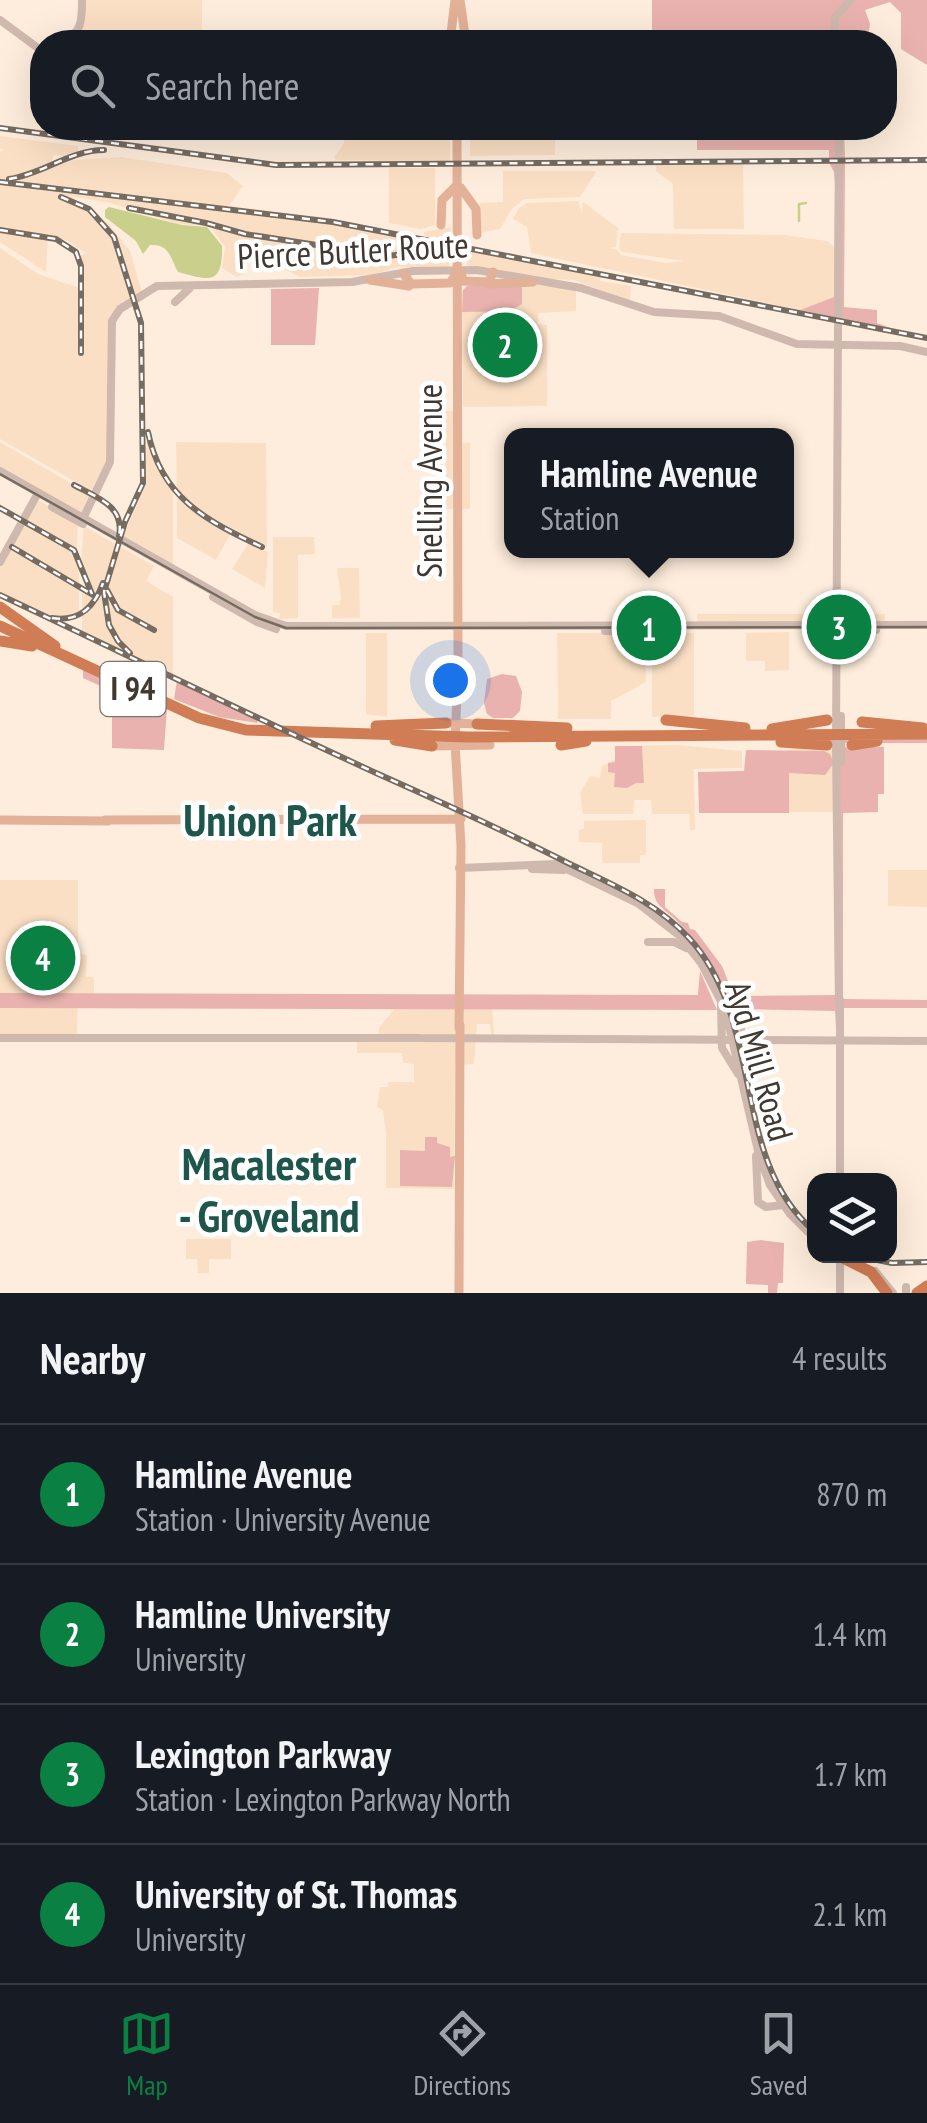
<!DOCTYPE html>
<meta charset="utf-8">
<style>
:root{--surface:#171b24;--page:#20242c;--text:#f1f3f6;--muted:#9ea1a6;--line:#363941;--accent:#0b8043}
body{margin:0;font-family:"PT Sans Narrow",sans-serif;background:var(--page);color:var(--text)}
.controls{position:absolute;right:30px;bottom:30px;display:grid;overflow:hidden;border-radius:20px;box-shadow:0 10px 40px #0002}
.controls button{width:90px;height:90px;display:grid;place-items:center;padding:0;border:0;border-bottom:2px solid var(--line);background:var(--surface);color:var(--text);font:50px sans-serif}
.you{position:absolute;left:450px;top:680px;width:35px;height:35px;margin:-25px;border:8px solid #fff;border-radius:50%;background:#1a73e8;box-shadow:0 0 0 15px #1a73e833}
.badge{display:grid;place-items:center;width:65px;height:65px;border-radius:50%;background:var(--accent);color:#fff;font-size:32px;font-weight:700}
.pin{position:absolute;translate:-50% -50%;border:5px solid #fff;box-shadow:0 2px 10px #0006}
.popup{position:absolute;left:504px;top:428px;width:290px;height:130px;box-sizing:border-box;display:grid;place-content:center;border-radius:20px;background:var(--surface);filter:drop-shadow(0 2px 8px #0005);font-size:32px;white-space:nowrap;color:var(--muted)}
.popup b{font-size:38px;color:var(--text)}
.popup::after{content:'';position:absolute;left:50%;top:100%;margin-left:-20px;border:20px solid transparent;border-top-color:var(--surface)}
.list{margin:0;padding:0;list-style:none}
h2{display:flex;justify-content:space-between;align-items:center;height:130px;margin:0;padding:0 40px;font-size:42px}
h2 small{font-size:32px;font-weight:400;color:var(--muted)}
.list li{display:grid;grid-template-columns:65px 1fr auto;gap:30px;align-items:center;box-sizing:border-box;height:140px;padding:0 40px;border-top:2px solid var(--line)}
.list b{display:block;font-size:38px;white-space:nowrap}
.list p{margin:0;font-size:32px;white-space:nowrap;color:var(--muted)}
.list em{font-size:32px;font-style:normal;color:var(--muted)}
.icon{flex:none;width:55px;height:55px;fill:none;stroke:currentColor;stroke-width:2;stroke-linecap:round;stroke-linejoin:round}
.map{position:relative;flex:none;width:927px;height:1293px;overflow:hidden}
.search{position:absolute;background:var(--surface);box-shadow:0 10px 40px #0002;left:30px;right:30px;top:30px;height:110px;display:flex;align-items:center;gap:25px;box-sizing:border-box;padding:0 35px;border-radius:40px;color:var(--muted);font-size:38px}
.sheet{height:690px;background:var(--surface)}
nav{display:flex;justify-content:space-around;align-items:center;box-sizing:border-box;height:140px;border-top:2px solid var(--line);background:var(--surface);font-size:28px;color:var(--muted)}
nav a{display:grid;justify-items:center;gap:5px}
nav .on{color:var(--accent)}
.map>svg:first-child{display:block}
.built{fill:#fadfc4}
.green{fill:#e9b2ae}
.water{fill:#cad08b}
.lines{fill:none;stroke-linecap:round;stroke-linejoin:round}
.stream{stroke:#cad08b;stroke-width:2.5}
.secondary{stroke:#cfb9af;stroke-width:8}
.primary{stroke:#e3b098;stroke-width:9}
.motorway{stroke:#d07c54;stroke-width:11}
.tram{stroke:#766b61;stroke-width:2.5}
.rail-casing{stroke:#766b61;stroke-width:6}
.rail{stroke:#fff;stroke-width:2.5;stroke-dasharray:8;stroke-linecap:butt}
.labels{text-anchor:middle;stroke-width:9;stroke-linejoin:round;paint-order:stroke}
.shield{fill:#fff;stroke:#7a746f;stroke-width:2.5}
.shield-label{font-size:32px;font-weight:bold;fill:#413931}
.street-label{font-size:35px;fill:#413931;stroke:#fff}
.district-label{font-size:45px;font-weight:bold;fill:#1f564c;stroke:#fff}
</style>
<div class="map">
<svg width="927" height="1293" viewBox="0 0 927 1293">
<rect width="100%" height="100%" fill="#feeddc"/>
<path class="built" d="M 84,0 L 202,0 L 202,42 L 67,42 L 82,32 Z
M 346,128 L 450,128 L 450,162 L 336,160 L 334,157 L 344,143 Z
M 470,128 L 540,128 L 555,132 L 555,155 L 470,156 Z
M 0,136 L 78,146 L 78,151 L 66,156 L 54,155 L 51,163 L 42,169 L 63,161 L 121,157 L 227,173 L 243,186 L 229,206 L 329,218 L 425,237 L 424,232 L 451,227 L 450,242 L 603,272 L 600,281 L 631,286 L 630,301 L 574,280 L 529,278 L 467,266 L 467,254 L 453,252 L 449,253 L 449,267 L 398,267 L 372,275 L 300,277 L 278,266 L 271,256 L 250,254 L 244,274 L 237,277 L 222,268 L 225,247 L 210,226 L 179,224 L 110,203 L 70,196 L 108,223 L 130,251 L 142,292 L 125,304 L 121,298 L 123,304 L 115,312 L 108,459 L 93,492 L 0,439 L 0,248 L 38,274 L 79,288 L 79,257 L 85,253 L 66,240 L 48,234 L 46,272 L 0,242 L 0,152 L 4,150 L 0,148 Z
M 743,163 L 744,229 L 674,229 L 673,184 L 656,171 L 656,164 Z
M 389,168 L 435,168 L 435,225 L 421,229 L 389,223 Z
M 503,171 L 593,171 L 596,172 L 580,197 L 524,199 L 511,210 L 500,229 L 479,233 L 480,203 L 503,202 Z
M 578,201 L 582,213 L 583,202 L 618,228 L 616,247 L 608,248 L 616,249 L 621,255 L 666,263 L 684,261 L 623,252 L 619,249 L 621,233 L 785,235 L 827,241 L 835,247 L 834,297 L 800,310 L 531,253 L 527,227 L 513,219 L 519,208 L 527,203 Z
M 530,284 L 576,289 L 576,311 L 538,313 L 538,324 L 547,325 L 547,406 L 463,407 L 462,291 L 468,286 Z
M 442,411 L 455,411 L 455,442 L 470,443 L 470,509 L 446,509 L 446,438 L 442,437 Z
M 147,441 L 150,441 L 173,493 L 173,565 L 122,538 L 144,489 Z
M 0,442 L 91,495 L 80,515 L 0,471 Z
M 176,442 L 266,443 L 267,547 L 222,524 L 232,531 L 216,560 L 177,538 L 177,498 L 187,504 L 177,494 Z
M 38,500 L 78,522 L 77,549 L 26,520 Z
M 24,522 L 79,554 L 79,615 L 65,619 L 53,617 L 0,592 L 0,567 Z
M 84,526 L 154,566 L 146,581 L 173,597 L 173,679 L 82,637 L 82,588 L 95,598 L 96,596 L 88,586 L 81,560 Z
M 273,537 L 314,537 L 315,554 L 298,555 L 298,618 L 279,619 L 280,613 L 273,612 Z
M 249,542 L 268,552 L 265,588 L 232,569 Z
M 337,568 L 359,568 L 360,618 L 332,618 L 332,605 L 339,605 L 341,598 Z
M 697,614 L 885,614 L 885,624 L 697,625 Z
M 789,632 L 789,670 L 765,671 L 765,661 L 746,661 L 746,633 Z
M 366,633 L 387,633 L 387,717 L 366,714 Z
M 557,633 L 645,633 L 646,682 L 611,701 L 611,719 L 558,719 Z
M 652,633 L 694,633 L 694,716 L 652,717 Z
M 678,745 L 742,751 L 742,768 L 694,769 L 695,830 L 690,830 L 689,814 L 652,814 L 651,800 L 634,800 L 633,814 L 583,814 L 580,793 L 590,776 L 600,778 L 602,766 L 615,759 L 615,746 Z
M 834,747 L 835,812 L 789,812 L 788,749 Z
M 646,820 L 646,855 L 640,855 L 640,863 L 602,863 L 602,843 L 579,842 L 579,830 L 584,829 L 584,821 Z
M 888,870 L 927,870 L 927,907 L 888,906 Z
M 0,880 L 78,880 L 78,954 L 87,955 L 86,977 L 94,977 L 94,993 L 78,994 L 77,1034 L 0,1034 Z
M 395,1008 L 492,1008 L 494,1035 L 491,1035 L 490,1024 L 477,1024 L 474,1064 L 455,1065 L 454,1189 L 386,1188 L 386,1134 L 383,1110 L 377,1107 L 380,1087 L 388,1087 L 388,1082 L 414,1082 L 414,1064 L 403,1063 L 402,1053 L 357,1053 L 357,1040 L 378,1040 L 379,1028 Z
M 186,1239 L 231,1239 L 231,1259 L 209,1259 L 209,1273 L 198,1273 L 197,1259 L 186,1259 Z"/>
<path class="green" d="M 652,0 L 927,0 L 927,65 L 901,49 L 901,13 L 890,2 L 865,10 L 870,24 L 867,42 L 652,42 Z
M 697,128 L 844,128 L 845,158 L 829,158 L 829,150 L 697,150 Z
M 829,163 L 845,163 L 844,307 L 877,310 L 877,323 L 896,330 L 800,310 L 834,297 L 835,185 L 834,172 Z
M 467,286 L 522,286 L 522,304 L 510,311 L 462,312 L 463,290 Z
M 319,288 L 315,345 L 271,345 L 271,289 Z
M 83,669 L 167,707 L 164,750 L 112,748 L 112,714 L 120,695 L 83,678 Z
M 502,674 L 516,676 L 522,692 L 520,711 L 513,718 L 493,718 L 487,714 L 484,703 L 487,679 Z
M 177,681 L 258,719 L 257,723 L 219,717 L 174,699 Z
M 746,737 L 927,737 L 927,743 L 845,743 L 845,747 L 884,747 L 884,794 L 878,794 L 878,812 L 843,813 L 843,999 L 927,1000 L 927,1008 L 843,1008 L 837,1043 L 835,1011 L 741,1009 L 740,1017 L 745,1018 L 745,1037 L 741,1037 L 733,1007 L 734,1000 L 730,999 C 716,969 700,944 676,920 C 666,910 653,905 654,889 L 665,889 L 665,907 L 682,922 L 688,923 L 690,929 L 695,930 L 722,966 L 734,996 L 835,995 L 834,763 L 825,775 L 789,773 L 789,813 L 699,813 L 698,772 L 744,771 L 746,750 L 824,751 L 830,754 L 833,761 L 834,743 Z
M 615,746 L 642,746 L 644,783 L 636,783 L 627,788 L 614,787 L 615,773 L 608,772 L 608,763 L 615,762 Z
M 700,971 L 717,1010 L 0,1008 L 0,993 L 698,995 Z
M 425,1137 L 437,1137 L 437,1143 L 450,1147 L 450,1157 L 455,1156 L 452,1187 L 400,1186 L 400,1150 L 425,1151 Z
M 761,1240 L 784,1243 L 783,1283 L 778,1283 L 777,1293 L 768,1293 L 768,1285 L 746,1284 L 747,1242 Z"/>
<path class="water" d="M 109,207 L 182,225 L 207,227 L 222,246 C 223,287 208,280 178,272 C 170,259 171,244 150,245 L 143,254 L 136,241 L 105,217 L 105,210 Z"/>
<g class="lines">
<path class="stream" d="M 799,221 L 799,204 L 806,203"/>
<path class="secondary" d="M 0,20 L 42,51
M 62,42 C 82,33 82,21 82,0
M 729,42 L 739,42
M 834,42 L 835,17 L 851,0
M 839,128 L 836,747 L 839,1003
M 175,302 L 190,288
M 0,471 L 255,615 L 286,626 L 927,625
M 52,507 L 83,524
M 81,523 L 110,462 L 112,321 L 120,309 L 157,286 L 352,282 L 413,271 L 477,270 L 581,288 L 654,312 L 719,316 L 797,344 L 900,346 L 927,352
M 0,562 L 38,493
M 213,597 L 257,622 L 276,629
M 815,630 L 876,630
M 605,631 L 661,631
M 841,762 L 841,716
M 459,868 L 556,864 L 639,904 L 680,936 L 701,963 L 725,1009 L 759,1155 L 770,1185 L 790,1214 L 814,1238
M 532,869 L 563,870
M 648,942 L 674,942 L 686,948
M 721,1004 L 722,1048 L 738,1074
M 0,1038 L 419,1038
M 417,1038 L 927,1041
M 756,1156 L 758,1202 L 766,1207 L 783,1205
M 840,1180 L 840,1000
M 875,1271 L 893,1293
M 906,1287 L 906,1293
M 840,1293 L 840,1256"/>
<path class="primary" d="M 460,0 L 466,42
M 450,42 L 455,0
M 457,128 L 458,671 L 455,743 L 461,846 L 459,1028
M 461,188 L 476,209 L 477,235
M 441,225 L 442,200 L 457,185
M 461,272 L 463,281 L 489,282 L 493,272
M 403,273 L 411,284 L 450,283 L 456,274
M 370,280 L 409,286
M 489,284 L 533,282
M 449,723 L 477,724
M 432,746 L 490,745
M 1,820 L 108,821
M 105,820 L 461,819
M 459,1293 L 460,1025"/>
<path class="motorway" d="M 0,607 L 55,646
M 0,626 L 199,718 L 246,730 L 468,737 L 927,734
M 0,641 L 32,646
M 666,720 L 745,728
M 862,722 L 923,728
M 477,724 L 567,728
M 376,726 L 446,723
M 772,729 L 827,720
M 395,740 L 432,746
M 781,742 L 827,745
M 561,745 L 586,741
M 852,745 L 877,741
M 839,1256 L 871,1272 L 887,1293
M 917,1293 L 927,1286"/>
<path class="tram" d="M 0,474 L 255,617 L 286,628 L 927,627"/>
<g class="rail-casing">
<path id="rail" d="M 0,128 L 276,165 L 927,160
M 9,179 C 43,174 70,150 104,150
M 0,182 L 333,222 L 927,338
M 61,197 L 89,209 L 114,237 L 141,323 L 143,483 L 125,522 L 104,592 L 109,625 L 118,641 L 130,653
M 129,208 L 206,223 L 245,234 L 388,256 L 443,249
M 0,230 L 56,239 L 76,252 L 81,266 L 81,353
M 148,432 C 161,498 207,521 262,547
M 74,485 C 96,497 125,506 119,536
M 0,508 L 74,550 L 92,594
M 12,547 L 93,595
M 107,590 L 118,610 L 154,630
M 0,595 C 125,654 250,715 376,773 C 441,802 505,831 568,863 C 611,884 656,902 689,938 C 766,1022 729,1158 814,1231
M 52,618 C 79,622 94,608 103,583
M 858,1256 L 892,1263 L 927,1262"/>
</g>
<use href="#rail" class="rail"/>
</g>
<g class="labels">
<rect class="shield" x="100.5" y="662" width="65" height="54" rx="8"/>
<g class="shield-label">
<text x="133" y="700">I 94</text>
</g>
<g class="street-label">
<text transform="translate(353 251) rotate(-3)" y="12">Pierce Butler Route</text>
<text transform="translate(430 481) rotate(-90)" y="12">Snelling Avenue</text>
<text transform="translate(759 1061) rotate(74)" y="12">Ayd Mill Road</text>
</g>
<g class="district-label">
<text x="270" y="836">Union Park</text>
<text x="269" y="1180">Macalester<tspan x="269" dy="52">- Groveland</tspan></text>
</g>
</g>
</svg>
<div class="controls">
<button><svg class="icon" aria-label="layers" viewBox="0 0 24 24"><path d="M12 4l9 5-9 5-9-5zM3 14l9 5 9-5"/></svg></button>
</div>
<div class="you"></div>
<div class="pin badge" style="left:649px;top:628px">1</div>
<div class="popup"><b>Hamline Avenue</b>Station</div>
<div class="pin badge" style="left:505px;top:345px">2</div>
<div class="pin badge" style="left:839px;top:627px">3</div>
<div class="pin badge" style="left:43px;top:958px">4</div>
<div class="search"><svg class="icon" aria-label="search" viewBox="0 0 24 24"><circle cx="10" cy="10" r="6"/><path d="M15 15l6 6"/></svg>Search here</div>
</div>
<section class="sheet">
<h2>Nearby<small>4 results</small></h2>
<ul class="list">
<li><span class="badge">1</span><div><b>Hamline Avenue</b><p>Station · University Avenue</p></div><em>870 m</em></li>
<li><span class="badge">2</span><div><b>Hamline University</b><p>University</p></div><em>1.4 km</em></li>
<li><span class="badge">3</span><div><b>Lexington Parkway</b><p>Station · Lexington Parkway North</p></div><em>1.7 km</em></li>
<li><span class="badge">4</span><div><b>University of St. Thomas</b><p>University</p></div><em>2.1 km</em></li>
</ul>
</section>
<nav>
<a class="on"><svg class="icon" aria-label="map" viewBox="0 0 24 24"><path d="M3 6l6-2 6 2 6-2v14l-6 2-6-2-6 2zM9 4v14M15 6v14"/></svg>Map</a>
<a><svg class="icon" aria-label="directions" viewBox="0 0 24 24"><path d="M12 3l9 9-9 9-9-9zM9 14v-3h6M13 9l2 2-2 2"/></svg>Directions</a>
<a><svg class="icon" aria-label="saved" viewBox="0 0 24 24"><path d="M7 4h10v16l-5-4-5 4z"/></svg>Saved</a>
</nav>
